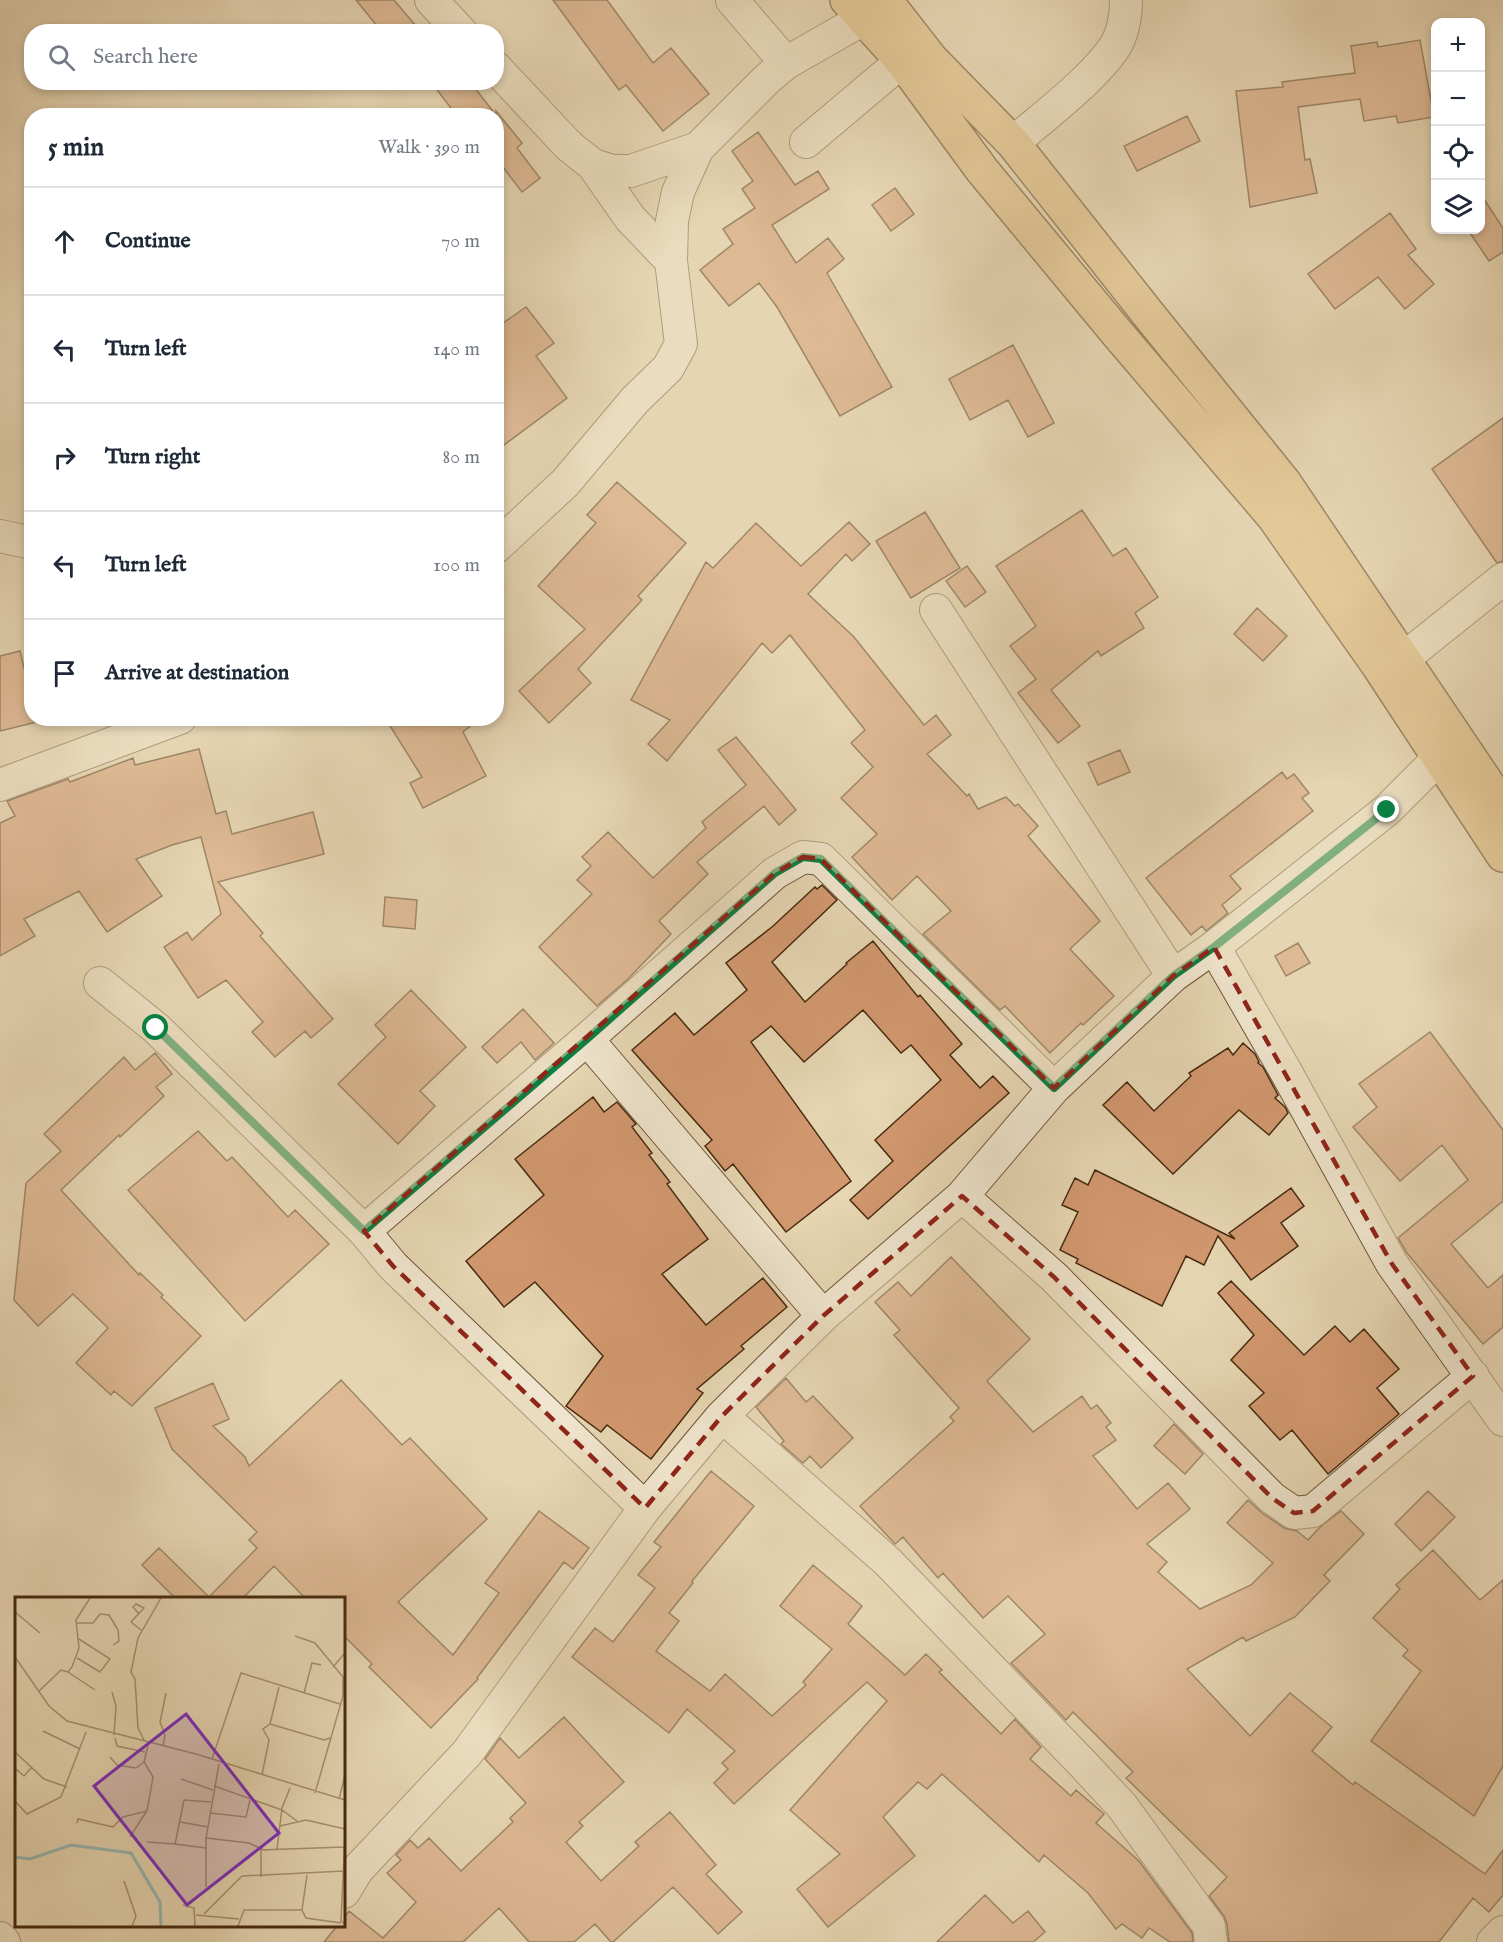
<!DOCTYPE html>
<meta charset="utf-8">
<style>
:root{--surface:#fff;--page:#f2f2f3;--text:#1f2937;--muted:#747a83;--line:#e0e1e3}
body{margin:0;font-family:"IM FELL English",serif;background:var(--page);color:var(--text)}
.controls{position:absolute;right:18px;top:18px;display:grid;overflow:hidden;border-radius:12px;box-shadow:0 3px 9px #0003}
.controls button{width:54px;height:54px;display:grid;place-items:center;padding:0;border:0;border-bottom:2px solid var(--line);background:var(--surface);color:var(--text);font:30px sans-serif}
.stop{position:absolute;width:18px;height:18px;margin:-14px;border:4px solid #0b8043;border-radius:50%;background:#fff}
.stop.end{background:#0b8043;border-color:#fff;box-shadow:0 2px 6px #0008}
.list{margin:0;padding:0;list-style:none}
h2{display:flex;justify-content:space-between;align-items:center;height:78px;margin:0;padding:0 24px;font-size:26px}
h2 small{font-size:20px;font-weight:400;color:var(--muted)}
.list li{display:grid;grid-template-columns:39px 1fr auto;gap:18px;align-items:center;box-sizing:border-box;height:108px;padding:0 24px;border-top:2px solid var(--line)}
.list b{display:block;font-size:22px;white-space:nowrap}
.list em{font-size:20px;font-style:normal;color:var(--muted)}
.icon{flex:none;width:33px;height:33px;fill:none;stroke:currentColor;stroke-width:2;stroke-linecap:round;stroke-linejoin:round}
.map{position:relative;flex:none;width:1503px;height:1942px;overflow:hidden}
.search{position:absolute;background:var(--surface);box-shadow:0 3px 9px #0003;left:24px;top:24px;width:480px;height:66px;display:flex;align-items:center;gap:15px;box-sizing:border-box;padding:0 21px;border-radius:24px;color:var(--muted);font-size:22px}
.panel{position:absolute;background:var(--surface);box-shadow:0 3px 9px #0003;left:24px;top:108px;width:480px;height:618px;border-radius:24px}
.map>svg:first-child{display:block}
.building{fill:#d2986f;stroke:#472a0f;stroke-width:1.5}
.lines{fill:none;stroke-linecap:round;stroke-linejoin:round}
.street-casing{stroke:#6f5538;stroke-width:34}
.primary-casing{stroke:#472a0f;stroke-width:36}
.street{stroke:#efe4cd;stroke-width:32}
.primary{stroke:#e3bb79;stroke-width:33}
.route{stroke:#0b8043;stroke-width:8}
.marked{fill:none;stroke:#8f2418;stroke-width:4.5;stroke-dasharray:12 8;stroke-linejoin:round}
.inset-river{fill:none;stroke:#97b8b3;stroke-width:3}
.inset-road{fill:none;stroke:#a69171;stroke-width:1.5}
.view{fill:#7b2cbf;fill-opacity:0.15;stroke:#7b2cbf;stroke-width:3}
.inset-edge{fill:none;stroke:#472a0f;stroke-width:3}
</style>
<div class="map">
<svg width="1503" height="1942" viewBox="0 0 1503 1942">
<rect width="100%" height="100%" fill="#e6d6b2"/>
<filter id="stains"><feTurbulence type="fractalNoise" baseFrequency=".00333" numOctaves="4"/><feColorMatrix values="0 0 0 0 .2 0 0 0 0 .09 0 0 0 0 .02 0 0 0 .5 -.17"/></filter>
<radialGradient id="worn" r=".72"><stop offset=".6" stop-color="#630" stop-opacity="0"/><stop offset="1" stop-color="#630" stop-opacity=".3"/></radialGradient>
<path class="building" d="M 356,0 L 394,0 L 421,32 L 382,32 Z
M 553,0 L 607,0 L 653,63 L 671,48 L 709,94 L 663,131 L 626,85 L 619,90 Z
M 1420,40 L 1434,117 L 1398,123 L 1396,116 L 1364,121 L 1360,99 L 1298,107 L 1305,160 L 1310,159 L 1317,193 L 1250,207 L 1236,91 L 1283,87 L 1282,82 L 1355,73 L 1351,46 L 1377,42 L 1378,47 Z
M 431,82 L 470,82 L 496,115 L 496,111 L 522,143 L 517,148 L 540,178 L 522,192 L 499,162 L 496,164 L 496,116 L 457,116 Z
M 1187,116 L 1200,141 L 1137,171 L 1124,146 Z
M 758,132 L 795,185 L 818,171 L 829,189 L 772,225 L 796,263 L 828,238 L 844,259 L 827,273 L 892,387 L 840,416 L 777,307 L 759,283 L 729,306 L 700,270 L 733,244 L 723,229 L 755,208 L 742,189 L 753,181 L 732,151 Z
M 895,188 L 914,214 L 891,231 L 872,205 Z
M 1480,193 L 1503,228 L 1503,252 L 1489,261 L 1468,230 L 1480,230 Z
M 1390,213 L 1416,249 L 1408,255 L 1434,284 L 1405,309 L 1378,277 L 1335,309 L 1308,274 Z
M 526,307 L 554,343 L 536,356 L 567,398 L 496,451 L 496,328 Z
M 1013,345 L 1054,423 L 1028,437 L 1008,400 L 970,420 L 949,379 Z
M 1503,418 L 1503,561 L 1497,563 L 1432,469 Z
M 617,482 L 686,543 L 638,596 L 642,600 L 578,669 L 591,683 L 549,723 L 519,691 L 585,629 L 538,586 L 596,523 L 587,515 Z
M 1082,510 L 1113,556 L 1126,548 L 1158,597 L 1135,613 L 1144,628 L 1101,656 L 1098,651 L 1051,690 L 1080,726 L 1058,743 L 1018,693 L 1036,679 L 1010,646 L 1036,626 L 996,566 Z
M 925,512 L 960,568 L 911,598 L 876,541 Z
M 849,522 L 870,544 L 852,561 L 846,554 L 808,594 L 854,637 L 924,725 L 936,715 L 951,735 L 927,754 L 967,796 L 969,794 L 978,809 L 1006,797 L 1015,806 L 1018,804 L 1038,826 L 1028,836 L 1100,921 L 1070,949 L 1114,996 L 1083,1025 L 1081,1023 L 1050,1053 L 1005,1006 L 1000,1010 L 923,934 L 951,911 L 917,876 L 892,900 L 852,857 L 877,834 L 841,798 L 873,767 L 851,743 L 865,730 L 790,635 L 772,653 L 762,643 L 667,761 L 648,744 L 670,720 L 631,700 L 706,562 L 713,568 L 756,523 L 801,566 Z
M 967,566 L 986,592 L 965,607 L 946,581 Z
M 1257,608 L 1287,636 L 1263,661 L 1234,634 Z
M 20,651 L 32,701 L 32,718 L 36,718 L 37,722 L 0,731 L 0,656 Z
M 402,718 L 480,718 L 463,732 L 486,776 L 423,808 L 410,783 L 422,777 L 390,726 Z
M 736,737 L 796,810 L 779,825 L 764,806 L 697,862 L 708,874 L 659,921 L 671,934 L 628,979 L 597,1006 L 539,947 L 592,894 L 577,880 L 591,866 L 582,857 L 608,832 L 653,878 L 706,828 L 702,822 L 746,785 L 718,750 Z
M 199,749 L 216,814 L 226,811 L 232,834 L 313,812 L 324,854 L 218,882 L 263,933 L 260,936 L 333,1019 L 311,1038 L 305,1031 L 275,1057 L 252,1032 L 263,1022 L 226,980 L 198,998 L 164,947 L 187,932 L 192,940 L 221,914 L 201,837 L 172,845 L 136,859 L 162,896 L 107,932 L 79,891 L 24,919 L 35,936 L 0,956 L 0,823 L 15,816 L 7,801 L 68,779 L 70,782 L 133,758 L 135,765 Z
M 1120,750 L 1130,772 L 1098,785 L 1088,763 Z
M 1282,772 L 1287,779 L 1294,774 L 1309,793 L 1302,798 L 1313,811 L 1230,876 L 1241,889 L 1222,905 L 1228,913 L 1206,931 L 1202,926 L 1191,935 L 1146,878 Z
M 822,885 L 837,900 L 772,962 L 805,1002 L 847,964 L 846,963 L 873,941 L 918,997 L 920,995 L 962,1044 L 950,1055 L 980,1088 L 993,1076 L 1009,1093 L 868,1219 L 850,1200 L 893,1161 L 875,1140 L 941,1080 L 911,1045 L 901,1053 L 863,1010 L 804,1062 L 771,1026 L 751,1042 L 851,1181 L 786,1232 L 733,1164 L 725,1171 L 705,1146 L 712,1140 L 632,1050 L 675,1013 L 694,1035 L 747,990 L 726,963 L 772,927 L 815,887 L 817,889 Z
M 385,897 L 417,900 L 415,929 L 383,926 Z
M 1298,943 L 1310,963 L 1286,976 L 1275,956 Z
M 411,990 L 466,1047 L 420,1091 L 435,1106 L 398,1144 L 338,1084 L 386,1037 L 375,1025 Z
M 523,1009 L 554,1043 L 535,1060 L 521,1042 L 497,1063 L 482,1047 Z
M 1430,1032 L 1503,1130 L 1503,1201 L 1451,1244 L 1488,1288 L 1503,1275 L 1503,1327 L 1483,1344 L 1407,1253 L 1398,1238 L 1468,1180 L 1442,1145 L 1400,1181 L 1353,1127 L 1377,1107 L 1359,1084 Z
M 1243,1043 L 1255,1054 L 1259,1062 L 1258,1063 L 1263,1067 L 1278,1095 L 1275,1098 L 1285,1107 L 1288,1113 L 1269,1135 L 1239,1110 L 1173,1174 L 1103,1105 L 1127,1082 L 1154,1111 L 1191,1076 L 1189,1073 L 1228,1048 L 1233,1055 Z
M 155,1053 L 172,1074 L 156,1087 L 164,1096 L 120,1137 L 119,1135 L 61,1190 L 139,1275 L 140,1273 L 163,1295 L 161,1297 L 201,1336 L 132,1406 L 114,1391 L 111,1395 L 76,1363 L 108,1328 L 73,1294 L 38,1326 L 14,1300 L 26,1183 L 61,1151 L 44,1134 L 124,1057 L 135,1070 Z
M 593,1097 L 604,1112 L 617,1102 L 636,1124 L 632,1127 L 652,1153 L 649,1155 L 670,1182 L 667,1184 L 708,1239 L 662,1274 L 706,1325 L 763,1278 L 787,1307 L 741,1346 L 744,1349 L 697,1389 L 703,1393 L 651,1459 L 607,1425 L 601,1432 L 566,1406 L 603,1356 L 535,1282 L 504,1307 L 466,1261 L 544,1195 L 515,1159 Z
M 198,1131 L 227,1161 L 232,1157 L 288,1217 L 295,1210 L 329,1244 L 245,1321 L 128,1190 Z
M 1095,1170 L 1235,1239 L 1229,1233 L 1291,1188 L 1304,1206 L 1281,1223 L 1298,1246 L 1251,1280 L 1218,1236 L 1204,1265 L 1186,1256 L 1162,1306 L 1076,1263 L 1078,1259 L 1060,1250 L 1078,1212 L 1062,1205 L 1075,1178 L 1088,1185 Z
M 951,1257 L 1030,1339 L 987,1381 L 1033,1432 L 1082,1396 L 1091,1409 L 1097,1405 L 1111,1423 L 1106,1427 L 1116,1440 L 1093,1456 L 1137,1509 L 1168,1483 L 1190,1509 L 1147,1544 L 1167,1562 L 1158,1572 L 1200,1609 L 1251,1585 L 1273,1563 L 1227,1523 L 1248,1500 L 1262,1513 L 1284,1528 L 1297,1531 L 1308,1540 L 1321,1526 L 1341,1511 L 1364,1534 L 1324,1575 L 1330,1581 L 1295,1617 L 1246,1641 L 1243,1637 L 1187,1669 L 1250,1736 L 1290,1693 L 1332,1727 L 1312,1751 L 1353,1785 L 1355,1782 L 1485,1874 L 1503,1850 L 1503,1895 L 1489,1912 L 1473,1898 L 1439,1942 L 1229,1942 L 1227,1924 L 1224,1916 L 1209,1896 L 1227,1877 L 1126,1778 L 1133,1772 L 1073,1712 L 1066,1720 L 1011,1663 L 1045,1634 L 1008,1596 L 983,1618 L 943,1573 L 938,1578 L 903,1537 L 895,1544 L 860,1506 L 954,1421 L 950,1417 L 959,1408 L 894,1335 L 900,1330 L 875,1302 L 898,1282 L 911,1296 Z
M 1231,1281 L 1304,1355 L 1335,1326 L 1350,1342 L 1364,1329 L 1399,1369 L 1377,1388 L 1399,1414 L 1328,1474 L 1292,1430 L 1280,1440 L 1249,1406 L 1264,1393 L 1231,1360 L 1254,1335 L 1218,1293 Z
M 786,1378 L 806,1402 L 813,1396 L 853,1438 L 821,1468 L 810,1456 L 803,1463 L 781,1444 L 784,1441 L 756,1407 Z
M 341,1380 L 402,1445 L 410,1438 L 487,1519 L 398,1602 L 453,1655 L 499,1593 L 485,1583 L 539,1511 L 589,1548 L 573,1569 L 564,1562 L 477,1678 L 478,1679 L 431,1728 L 369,1667 L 372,1664 L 344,1636 L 344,1599 L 306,1599 L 274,1566 L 242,1599 L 176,1599 L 142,1565 L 159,1548 L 209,1597 L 257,1548 L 249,1540 L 257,1532 L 172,1449 L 155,1408 L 213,1383 L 229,1419 L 213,1426 L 245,1457 L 249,1466 Z
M 1174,1424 L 1203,1454 L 1185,1474 L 1154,1446 Z
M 711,1471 L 754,1506 L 692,1581 L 693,1583 L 669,1613 L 679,1621 L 656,1651 L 710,1691 L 725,1674 L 772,1716 L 806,1685 L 803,1682 L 832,1649 L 780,1606 L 813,1565 L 862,1606 L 848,1624 L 905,1675 L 926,1654 L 942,1670 L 939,1672 L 1001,1734 L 1015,1719 L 1041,1747 L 1030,1759 L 1071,1796 L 1076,1790 L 1104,1814 L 1096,1823 L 1139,1861 L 1192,1933 L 1193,1942 L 1170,1942 L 1149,1928 L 1142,1938 L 1122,1924 L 1116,1929 L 1088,1893 L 1044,1855 L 1039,1862 L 942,1774 L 927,1789 L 918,1782 L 883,1817 L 915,1856 L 828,1927 L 797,1889 L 840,1854 L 790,1810 L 887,1701 L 867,1682 L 734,1804 L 714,1783 L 728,1769 L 722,1763 L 735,1751 L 687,1709 L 669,1733 L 572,1657 L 595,1628 L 613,1642 L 655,1588 L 638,1575 L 661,1547 L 654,1542 Z
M 1428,1491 L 1455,1517 L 1421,1551 L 1395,1524 Z
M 1433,1550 L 1480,1600 L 1503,1580 L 1503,1766 L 1474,1816 L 1371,1741 L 1421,1671 L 1403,1656 L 1408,1650 L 1373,1618 L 1400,1589 L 1396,1585 Z
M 564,1717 L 624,1782 L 579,1822 L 583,1826 L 566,1842 L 601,1881 L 639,1846 L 635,1842 L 670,1812 L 716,1865 L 706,1874 L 742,1912 L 718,1934 L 673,1887 L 613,1942 L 611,1942 L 595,1924 L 574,1942 L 529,1942 L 499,1908 L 463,1942 L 324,1942 L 337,1926 L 344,1926 L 344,1918 L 349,1911 L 383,1938 L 416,1902 L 387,1873 L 401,1860 L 396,1855 L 410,1840 L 418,1848 L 429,1838 L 461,1871 L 513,1822 L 510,1818 L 526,1803 L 485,1759 L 500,1738 L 519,1758 Z
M 985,1895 L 1013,1923 L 1028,1911 L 1045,1932 L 1033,1942 L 937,1942 Z"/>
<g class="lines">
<g class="street-casing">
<path id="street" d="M 431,0 L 461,32
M 732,0 L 786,63
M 496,68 L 569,146 L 593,165 L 612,171 L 631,171 L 698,148
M 806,142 L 902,61
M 1013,143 C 1044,116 1094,79 1116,45 C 1123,32 1126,14 1126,0
M 593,165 L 630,218 L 671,261
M 0,536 L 32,543
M 496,547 L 565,483 L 635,400 L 668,368 L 681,344 L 671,261 L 672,221 L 678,192 L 698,148 L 767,79 L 786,63 L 863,19
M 936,610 L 1173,976
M 1403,659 L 1503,579
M 0,785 L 180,718
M 1214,947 L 1286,1072 L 1392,1264 L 1503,1420
M 100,983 L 156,1028 L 364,1231
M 587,1039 L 823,1316
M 962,1196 L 1054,1277 L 1272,1498 L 1294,1513 L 1313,1511 L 1473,1376
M 722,1416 L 888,1562 L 1083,1764 L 1122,1806 L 1209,1926 L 1211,1942
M 645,1508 L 393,1266 L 364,1231 L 587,1039 L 775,873 L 803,857 L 821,859 L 1054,1088
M 344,1892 L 358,1869 L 467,1753 L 645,1508 L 722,1416 L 823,1316 L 962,1196 L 1054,1088 L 1173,976 L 1214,947 L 1387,810 L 1438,759
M 0,1938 L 4,1942
M 1493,1942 L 1503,1932"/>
</g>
<g class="primary-casing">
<path id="primary" d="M 847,0 L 902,61 L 982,170 L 1117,333 L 1273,516 L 1378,665 L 1503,855
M 885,0 L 931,59 L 1013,143 L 1149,315 L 1284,482 L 1503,807"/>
</g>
<use href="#street" class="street"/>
<use href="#primary" class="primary"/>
</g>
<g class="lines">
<path class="route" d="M 156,1028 L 364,1231 L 587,1039 L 775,873 L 803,857 L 821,859 L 1054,1088 L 1173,976 L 1214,947 L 1387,810"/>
</g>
<path d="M0 0H1503V1942H0ZM 803,857 L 821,859 L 1054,1088 L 1173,976 L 1214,947 L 1392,1264 L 1473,1376 L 1313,1511 L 1294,1513 L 1272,1498 L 1054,1277 L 962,1196 L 823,1316 L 722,1416 L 645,1508 L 393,1266 L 364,1231 L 775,873 Z" fill="#e6d6b2" fill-opacity=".55" fill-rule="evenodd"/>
<path class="marked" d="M 803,857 L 821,859 L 1054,1088 L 1173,976 L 1214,947 L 1392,1264 L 1473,1376 L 1313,1511 L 1294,1513 L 1272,1498 L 1054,1277 L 962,1196 L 823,1316 L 722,1416 L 645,1508 L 393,1266 L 364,1231 L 775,873 Z"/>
<g transform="translate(15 1597)">
<rect width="330" height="330" fill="#e6d6b2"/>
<path class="inset-river" d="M 0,260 L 15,262 L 56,248 L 116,256 L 145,305 L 146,329"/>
<path class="inset-road" d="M 0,15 L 25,36M 124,17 L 118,10 L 121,7 L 129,11 L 116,25 L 126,33M 61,26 L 78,26 L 85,17 L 94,18 L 103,33 L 104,44 L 98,48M 280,39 L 300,46 L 328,80 L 328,99 L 300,196M 0,60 L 34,109 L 52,124 L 181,157 L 330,203M 62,61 L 85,75 L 95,62 L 64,42M 318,70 L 330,56M 53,75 L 80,93M 24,94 L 46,73 L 53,75 L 57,70 L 64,51 L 61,23 L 75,1M 97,95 L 101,109 L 99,138M 289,96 L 297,66 L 306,68M 255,127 L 309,143 L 315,141M 28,134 L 65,152M 100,141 L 102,149 L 130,155M 129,143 L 123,131 L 120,82 L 116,75 L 123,41 L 146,1M 148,149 L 150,138 L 145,125 L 151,96M 0,155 L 29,182 L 52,190M 95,160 L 102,168 L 121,171 L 129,165M 197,162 L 226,76 L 325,107M 1,172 L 9,179 L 17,170M 247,178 L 254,143 L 248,132 L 255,127 L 264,90M 166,182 L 198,193M 199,189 L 267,213 L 282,224M 324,202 L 330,178M 0,204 L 12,217 L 46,200 L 71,135M 195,216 L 231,220 L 235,203M 165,225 L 193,230M 62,226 L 63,222 L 98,230 L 108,220 L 132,214 L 138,180 L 129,165 L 133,149M 265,229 L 291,223 L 330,232M 330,238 L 326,324 L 330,327M 115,240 L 131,215M 191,241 L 234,246 L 249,253M 132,245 L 160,247M 191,251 L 160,247 L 169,203 L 196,205M 262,252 L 267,211 L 275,191M 292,278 L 287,313 L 291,321 L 326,326M 246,280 L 246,253 L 329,250M 109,284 L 121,319 L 117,329M 191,290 L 191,241 L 204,167M 168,308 L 179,311 L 180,329M 189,317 L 227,279 L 329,274M 181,318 L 224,322M 223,329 L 229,313 L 287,313"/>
<path class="view" d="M 171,117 L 264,236 L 172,308 L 79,189 Z"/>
<rect width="330" height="330" class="inset-edge"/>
</g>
<rect width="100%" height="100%" filter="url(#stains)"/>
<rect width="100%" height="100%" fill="url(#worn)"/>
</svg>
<div class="controls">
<button>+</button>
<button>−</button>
<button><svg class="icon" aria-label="locate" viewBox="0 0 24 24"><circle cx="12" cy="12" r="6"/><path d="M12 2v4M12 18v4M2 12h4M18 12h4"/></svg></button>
<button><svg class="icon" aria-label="layers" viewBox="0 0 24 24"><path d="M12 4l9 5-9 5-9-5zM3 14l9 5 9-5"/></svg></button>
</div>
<div class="stop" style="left:156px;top:1028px"></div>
<div class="stop end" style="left:1387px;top:810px"></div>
<div class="search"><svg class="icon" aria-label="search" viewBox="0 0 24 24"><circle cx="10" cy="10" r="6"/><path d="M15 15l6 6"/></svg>Search here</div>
<section class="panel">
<h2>5 min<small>Walk · 390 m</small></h2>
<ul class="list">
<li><svg class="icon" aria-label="ahead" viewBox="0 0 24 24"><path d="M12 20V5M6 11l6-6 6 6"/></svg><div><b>Continue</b></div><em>70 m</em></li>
<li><svg class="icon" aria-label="left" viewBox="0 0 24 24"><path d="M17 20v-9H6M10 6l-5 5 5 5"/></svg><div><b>Turn left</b></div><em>140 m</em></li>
<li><svg class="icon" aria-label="right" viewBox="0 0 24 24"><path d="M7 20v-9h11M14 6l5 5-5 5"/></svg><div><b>Turn right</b></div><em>80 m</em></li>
<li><svg class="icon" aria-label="left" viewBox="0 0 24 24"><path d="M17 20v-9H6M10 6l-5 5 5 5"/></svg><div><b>Turn left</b></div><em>100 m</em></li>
<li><svg class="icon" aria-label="arrive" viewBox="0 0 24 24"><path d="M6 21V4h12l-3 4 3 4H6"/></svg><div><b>Arrive at destination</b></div></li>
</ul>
</section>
</div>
